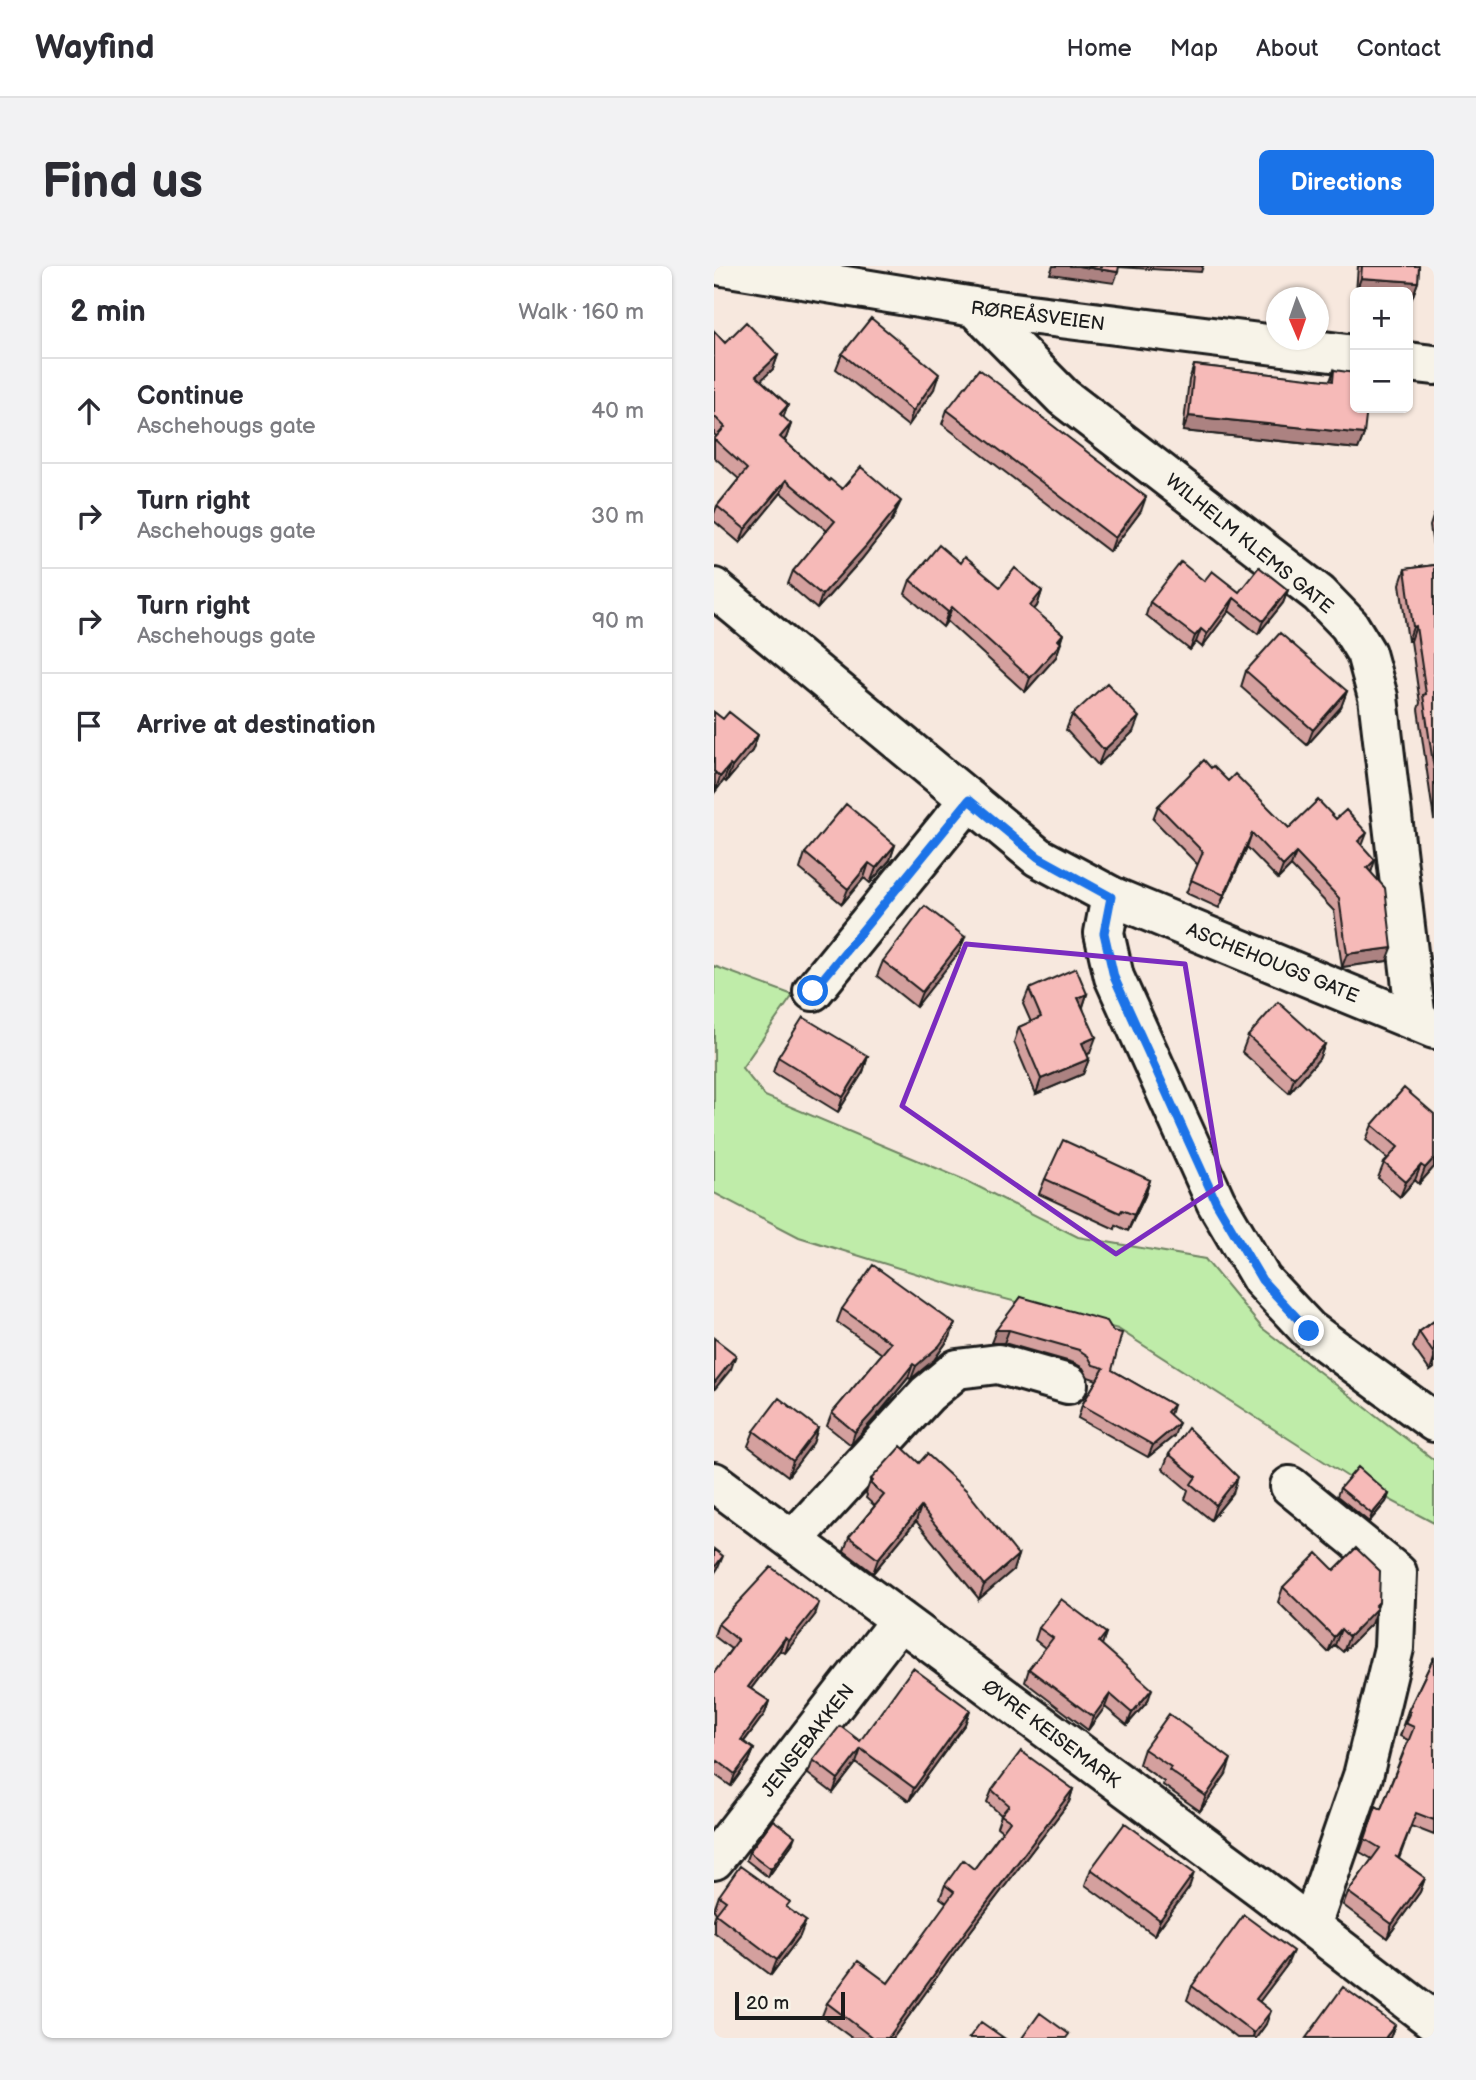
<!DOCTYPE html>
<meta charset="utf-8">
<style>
:root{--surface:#fff;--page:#f2f2f3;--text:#2b2b33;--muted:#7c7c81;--line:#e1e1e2;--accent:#1a73e8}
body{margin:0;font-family:"Balsamiq Sans",sans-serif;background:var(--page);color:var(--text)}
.controls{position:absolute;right:21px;top:21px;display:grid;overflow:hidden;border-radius:10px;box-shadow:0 2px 5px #0004}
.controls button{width:63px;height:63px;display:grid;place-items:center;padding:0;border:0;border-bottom:2px solid var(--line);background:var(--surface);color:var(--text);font:35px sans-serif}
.compass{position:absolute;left:552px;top:21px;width:63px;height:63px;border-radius:50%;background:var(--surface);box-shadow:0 2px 5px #0004;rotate:178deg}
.scale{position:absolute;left:21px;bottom:18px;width:110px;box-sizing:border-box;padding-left:7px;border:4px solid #1c1c1c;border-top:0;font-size:19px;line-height:24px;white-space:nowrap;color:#1c1c1c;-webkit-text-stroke:5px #f7f3e8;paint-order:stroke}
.stop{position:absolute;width:21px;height:21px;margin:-16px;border:5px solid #1a73e8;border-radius:50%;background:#fff}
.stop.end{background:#1a73e8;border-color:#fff;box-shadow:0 2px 7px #0008}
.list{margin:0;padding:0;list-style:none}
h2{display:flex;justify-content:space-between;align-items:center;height:91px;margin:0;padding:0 28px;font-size:30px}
h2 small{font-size:23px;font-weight:400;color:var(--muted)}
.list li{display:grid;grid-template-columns:46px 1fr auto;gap:21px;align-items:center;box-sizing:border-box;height:105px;padding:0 28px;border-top:2px solid var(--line)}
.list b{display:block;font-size:26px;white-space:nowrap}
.list p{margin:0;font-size:23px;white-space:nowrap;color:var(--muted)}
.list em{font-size:23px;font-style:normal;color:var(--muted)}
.icon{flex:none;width:38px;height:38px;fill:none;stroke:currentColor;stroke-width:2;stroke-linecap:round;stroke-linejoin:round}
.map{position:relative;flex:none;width:720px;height:1772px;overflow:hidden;border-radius:10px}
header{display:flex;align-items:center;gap:42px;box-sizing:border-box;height:98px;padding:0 35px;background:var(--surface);border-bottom:2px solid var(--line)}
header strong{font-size:33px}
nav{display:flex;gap:38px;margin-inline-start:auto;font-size:24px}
.intro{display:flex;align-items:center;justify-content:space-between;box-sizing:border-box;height:168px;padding:0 42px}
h1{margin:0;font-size:49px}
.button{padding:18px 32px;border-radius:10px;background:var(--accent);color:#fff;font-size:24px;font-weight:700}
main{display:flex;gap:42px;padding:0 42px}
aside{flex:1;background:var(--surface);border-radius:10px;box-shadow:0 2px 5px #0004}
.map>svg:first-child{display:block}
.green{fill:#bfeca9;stroke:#6e8462;stroke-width:2}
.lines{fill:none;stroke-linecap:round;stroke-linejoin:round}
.minor-casing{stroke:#1c1c1c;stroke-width:44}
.major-casing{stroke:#1c1c1c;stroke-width:44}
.minor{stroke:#f7f3e8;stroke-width:38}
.major{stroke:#f7f3e8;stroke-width:38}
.wall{fill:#d4a09e;stroke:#1c1c1c;stroke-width:2}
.shaded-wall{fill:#ac8281;stroke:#1c1c1c;stroke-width:2}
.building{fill:#f6bab8;stroke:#1c1c1c;stroke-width:2}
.route{stroke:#1a73e8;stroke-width:9}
.marked{fill:none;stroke:#7b2cbf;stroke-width:5;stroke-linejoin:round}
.labels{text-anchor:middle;stroke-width:5;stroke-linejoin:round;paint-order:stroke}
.street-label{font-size:19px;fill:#1c1c1c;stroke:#f7f3e8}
</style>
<header>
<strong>Wayfind</strong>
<nav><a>Home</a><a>Map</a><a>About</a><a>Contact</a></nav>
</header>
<div class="intro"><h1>Find us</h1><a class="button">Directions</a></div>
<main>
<aside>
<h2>2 min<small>Walk · 160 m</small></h2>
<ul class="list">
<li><svg class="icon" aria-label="ahead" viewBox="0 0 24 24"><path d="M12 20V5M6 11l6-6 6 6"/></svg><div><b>Continue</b><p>Aschehougs gate</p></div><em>40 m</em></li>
<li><svg class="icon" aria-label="right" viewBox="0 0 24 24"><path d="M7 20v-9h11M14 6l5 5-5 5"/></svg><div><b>Turn right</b><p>Aschehougs gate</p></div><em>30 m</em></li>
<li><svg class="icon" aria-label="right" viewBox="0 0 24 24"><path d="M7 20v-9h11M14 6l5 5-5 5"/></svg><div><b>Turn right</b><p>Aschehougs gate</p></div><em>90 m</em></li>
<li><svg class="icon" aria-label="arrive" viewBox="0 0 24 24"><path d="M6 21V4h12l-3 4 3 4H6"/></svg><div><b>Arrive at destination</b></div></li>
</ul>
</aside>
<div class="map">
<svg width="720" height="1772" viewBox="0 0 720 1772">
<rect width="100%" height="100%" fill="#f7e8de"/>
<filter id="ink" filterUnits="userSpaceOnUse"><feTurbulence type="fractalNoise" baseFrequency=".0143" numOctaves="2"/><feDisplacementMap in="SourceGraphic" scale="14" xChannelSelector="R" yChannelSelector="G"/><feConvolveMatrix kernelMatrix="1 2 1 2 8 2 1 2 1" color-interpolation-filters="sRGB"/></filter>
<g filter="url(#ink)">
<path class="green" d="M 0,700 L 79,729 L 28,802 L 51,830 L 253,915 L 364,971 L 491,993 L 548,1062 L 720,1194 L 720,1257 L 642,1216 L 404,1063 L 239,1019 L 85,971 L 0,927 Z"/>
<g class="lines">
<g class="minor-casing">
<path id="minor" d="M 9,0 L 260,41 L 641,89
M 260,41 L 349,131 L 605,328 L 635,359 L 652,387 L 664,431 L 702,754
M 694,96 L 720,99
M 397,630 L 390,667 L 400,711 L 502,936 L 548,1014 L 595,1064 L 720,1156
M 99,725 L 255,534
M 0,1216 L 547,1622 L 720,1755
M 576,1220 L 683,1307 L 680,1382 L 649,1510 L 597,1660
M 79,1274 L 213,1128 L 243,1103 L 284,1098 L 354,1118
M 0,1594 L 186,1354"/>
</g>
<g class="major-casing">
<path id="major" d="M 0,322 L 324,591 L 397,630 L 720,763"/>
</g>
<use href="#minor" class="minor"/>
<use href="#major" class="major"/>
</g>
<path class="wall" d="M 644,0 L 705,0 L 704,16 L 698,32 L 694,26 L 642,26 Z
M 0,65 L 11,77 L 64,89 L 59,103 L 47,114 L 74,139 L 69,152 L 77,158 L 72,172 L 70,174 L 115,215 L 128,223 L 182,248 L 177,256 L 147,294 L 103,343 L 74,318 L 79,305 L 113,265 L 67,227 L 26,277 L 0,255 L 0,248 L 3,240 L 25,213 L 0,191 L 0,174 L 3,171 L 0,168 Z
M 128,88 L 220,123 L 194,160 L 122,103 Z
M 480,99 L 616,115 L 620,104 L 650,168 L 644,183 L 469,165 L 475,114 Z
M 233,144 L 427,245 L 396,286 L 228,158 Z
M 720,248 L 720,286 L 716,260 Z
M 246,297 L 286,321 L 328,325 L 323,340 L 320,344 L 349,368 L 342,391 L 311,426 L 233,355 L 229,361 L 191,328 L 196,314 Z
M 720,299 L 720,554 L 704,443 L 706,437 L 697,375 L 694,375 L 686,318 L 691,303 Z
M 490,315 L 525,326 L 574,324 L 569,337 L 544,368 L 515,345 L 488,381 L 482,376 L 476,384 L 432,349 L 436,336 Z
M 532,405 L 633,425 L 627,441 L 593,479 L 527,421 Z
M 0,446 L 9,453 L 44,469 L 38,485 L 12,516 L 10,514 L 1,526 Z
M 358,449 L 419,466 L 384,499 L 352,464 Z
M 497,502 L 575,562 L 648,580 L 657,607 L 673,695 L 628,701 L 620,645 L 577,600 L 564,613 L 533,581 L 505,642 L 472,627 L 484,599 L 439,553 L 444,540 Z
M 181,579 L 176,594 L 156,617 L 150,612 L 128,638 L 86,603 L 91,587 Z
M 251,671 L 245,686 L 202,741 L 163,710 L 169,695 Z
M 315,723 L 373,728 L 369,741 L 376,787 L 373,788 L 375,793 L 369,808 L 322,828 L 300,776 L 305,761 L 317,756 L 309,738 Z
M 534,770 L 611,778 L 605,793 L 575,827 L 528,786 Z
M 154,790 L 149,806 L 124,846 L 59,806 L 64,791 Z
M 658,859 L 720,901 L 705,918 L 701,914 L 686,931 L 664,912 L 670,897 L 674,893 L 652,874 Z
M 331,913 L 436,914 L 431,930 L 414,965 L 402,959 L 401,963 L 325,928 Z
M 307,1031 L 398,1104 L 459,1139 L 456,1149 L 460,1170 L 434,1191 L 364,1152 L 368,1139 L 383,1114 L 374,1111 L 369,1102 L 360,1097 L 290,1077 L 277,1077 Z
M 128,1043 L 236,1071 L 220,1094 L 197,1113 L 194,1112 L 167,1145 L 137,1179 L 113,1160 L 118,1147 L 168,1088 L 123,1056 Z
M 720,1055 L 720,1102 L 716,1105 L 699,1081 L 705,1066 Z
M 104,1162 L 99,1177 L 74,1210 L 34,1180 L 40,1165 Z
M 455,1188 L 519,1227 L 497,1254 L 471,1233 L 474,1224 L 449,1203 Z
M 157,1213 L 304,1289 L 299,1304 L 265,1333 L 202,1255 L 159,1307 L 130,1285 L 135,1271 L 161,1240 L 152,1232 L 153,1229 L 152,1227 Z
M 626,1222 L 675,1228 L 672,1236 L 655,1256 L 623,1230 Z
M 620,1304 L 665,1336 L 657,1358 L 629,1386 L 621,1379 L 614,1386 L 564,1336 L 569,1321 Z
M 101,1349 L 71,1387 L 66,1384 L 37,1423 L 55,1435 L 51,1447 L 30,1476 L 40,1483 L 35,1495 L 17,1520 L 0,1508 L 0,1407 L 17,1383 L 0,1370 L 4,1358 Z
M 325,1362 L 392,1367 L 388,1379 L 434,1435 L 413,1459 L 391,1441 L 374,1464 L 311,1416 L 315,1403 L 331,1382 L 321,1374 Z
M 720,1391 L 720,1569 L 697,1560 L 685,1593 L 711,1612 L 706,1626 L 673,1672 L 629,1639 L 634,1626 L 658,1593 L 646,1586 L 662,1540 L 667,1543 L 694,1474 L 686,1470 L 690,1459 L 689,1459 L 694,1445 Z
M 256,1444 L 251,1458 L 195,1535 L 142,1497 L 119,1527 L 94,1508 L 99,1494 L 146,1475 Z
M 430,1483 L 512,1508 L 486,1545 L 449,1519 L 450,1516 L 425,1498 Z
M 359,1523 L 355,1536 L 240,1687 L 179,1772 L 138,1772 L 108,1750 L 113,1737 L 174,1717 L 233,1637 L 226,1632 L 231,1619 L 260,1603 L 288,1565 L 283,1561 L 287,1549 L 273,1536 L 278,1524 Z
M 78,1578 L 54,1611 L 32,1594 L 35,1586 Z
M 377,1603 L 475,1622 L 440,1669 L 371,1619 Z
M 5,1630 L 74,1642 L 86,1670 L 57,1709 L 0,1666 L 0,1653 L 2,1647 L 0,1644 Z
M 573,1699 L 545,1736 L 552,1758 L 542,1772 L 523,1772 L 473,1734 L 478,1720 Z"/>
<path class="shaded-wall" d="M 339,0 L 364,0 L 404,6 L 400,17 L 336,8 Z
M 403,0 L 489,0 L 487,6 L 402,1 Z
M 647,12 L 704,16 L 698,32 L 694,31 L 694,26 L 642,26 Z
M 64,89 L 59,103 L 37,124 L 42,110 Z
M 225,108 L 220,123 L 194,160 L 199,145 Z
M 74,139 L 69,152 L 66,148 Z
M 475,150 L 650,168 L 644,183 L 469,165 Z
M 77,158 L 72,172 L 61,184 L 66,171 Z
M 72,214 L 67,227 L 26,277 L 31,263 Z
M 432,231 L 427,245 L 396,286 L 401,272 Z
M 187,235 L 177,256 L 147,294 L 103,343 L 108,329 Z
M 574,324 L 569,337 L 544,368 L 549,355 Z
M 328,325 L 323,340 L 310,355 L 316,340 Z
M 520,332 L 515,345 L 488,381 L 493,368 Z
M 238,341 L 233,355 L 229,361 L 234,346 Z
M 702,360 L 697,375 L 694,375 L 699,361 Z
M 487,363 L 482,376 L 476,384 L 481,370 Z
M 349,368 L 344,381 L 347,377 L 342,391 L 311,426 L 316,412 Z
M 633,425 L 627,441 L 593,479 L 599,464 Z
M 425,451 L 419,466 L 384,499 L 390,484 Z
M 44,469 L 38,485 L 12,516 L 18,501 Z
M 16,499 L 10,514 L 1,526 L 6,511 Z
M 538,567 L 533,581 L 505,642 L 510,629 Z
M 653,567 L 648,580 L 644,575 Z
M 181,579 L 176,594 L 156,617 L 162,602 Z
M 582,587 L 577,600 L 564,613 L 569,600 Z
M 661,594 L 657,607 L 653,602 Z
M 155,597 L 150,612 L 128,638 L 134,623 Z
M 251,671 L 245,686 L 202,741 L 208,726 Z
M 678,682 L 673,695 L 628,701 L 633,688 Z
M 373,728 L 368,743 L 364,732 Z
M 382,771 L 376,787 L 363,793 L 368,777 Z
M 611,778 L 605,793 L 575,827 L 580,812 Z
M 154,790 L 149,806 L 124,846 L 129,831 Z
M 375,793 L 369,808 L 322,828 L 327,813 Z
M 720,892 L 720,901 L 705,918 L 711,902 Z
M 707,899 L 701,914 L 686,931 L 692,916 Z
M 436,914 L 431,930 L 414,965 L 420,949 Z
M 241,1058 L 236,1071 L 220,1094 L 197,1113 L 202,1100 Z
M 282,1064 L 295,1064 L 290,1077 L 277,1077 Z
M 22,1089 L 17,1103 L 0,1124 L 0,1117 Z
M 720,1093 L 720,1102 L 716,1105 Z
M 199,1098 L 194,1112 L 167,1145 L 137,1179 L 141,1166 Z
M 465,1157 L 460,1170 L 434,1191 L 439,1179 Z
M 104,1162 L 99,1177 L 74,1210 L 79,1195 Z
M 524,1211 L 519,1227 L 497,1254 L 502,1239 Z
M 675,1228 L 672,1236 L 655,1256 L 658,1248 Z
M 207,1241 L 202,1255 L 159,1307 L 164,1293 Z
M 304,1289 L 299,1304 L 265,1333 L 270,1319 Z
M 9,1290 L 4,1302 L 0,1308 L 0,1302 Z
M 665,1336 L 657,1358 L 629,1386 L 635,1371 Z
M 105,1337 L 101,1349 L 71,1387 L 75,1375 Z
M 627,1363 L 621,1379 L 614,1386 L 620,1371 Z
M 71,1372 L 66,1384 L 30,1432 L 34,1421 Z
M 438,1423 L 434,1435 L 413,1459 L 418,1447 Z
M 396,1428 L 391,1441 L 374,1464 L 379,1451 Z
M 55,1435 L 51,1447 L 22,1486 L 27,1474 Z
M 256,1444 L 251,1458 L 195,1535 L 200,1522 Z
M 40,1483 L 35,1495 L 17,1520 L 21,1508 Z
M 147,1483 L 142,1497 L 119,1527 L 124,1513 Z
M 517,1493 L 512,1508 L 486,1545 L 492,1530 Z
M 359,1523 L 355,1536 L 240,1687 L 179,1772 L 174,1772 L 245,1674 Z
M 81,1570 L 78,1578 L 54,1611 L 57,1603 Z
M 480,1607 L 475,1622 L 440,1669 L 446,1654 Z
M 711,1612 L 706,1626 L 673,1672 L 678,1658 Z
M 92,1655 L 86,1670 L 57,1709 L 63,1694 Z
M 579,1685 L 573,1699 L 537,1747 L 542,1733 Z
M 557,1745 L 552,1758 L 542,1772 L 539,1772 L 540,1767 Z
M 681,1759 L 676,1772 L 671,1772 Z"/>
<path class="building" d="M 364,0 L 405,0 L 404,6 Z
M 648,0 L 705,0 L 704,16 L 647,12 Z
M 157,52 L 225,108 L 199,145 L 128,88 Z
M 32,56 L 64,89 L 42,110 L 74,139 L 66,148 L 77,158 L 66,171 L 115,215 L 116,213 L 128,223 L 147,201 L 187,235 L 181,242 L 182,243 L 152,280 L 108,329 L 79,305 L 121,255 L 72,214 L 31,263 L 3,240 L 33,203 L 0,173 L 11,161 L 0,150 L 0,65 L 11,77 Z
M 480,99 L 619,115 L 620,104 L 641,107 L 641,142 L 653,142 L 650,168 L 475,150 Z
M 265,103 L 432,231 L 401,272 L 233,144 Z
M 225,279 L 246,297 L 250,291 L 286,321 L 301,302 L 328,325 L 316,340 L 349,368 L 344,374 L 347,377 L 316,412 L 238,341 L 234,346 L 196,314 Z
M 467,296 L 490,315 L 498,305 L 525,326 L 545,301 L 574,324 L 549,355 L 520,332 L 493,368 L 487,363 L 481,370 L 436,336 Z
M 720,299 L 720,504 L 709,429 L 712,428 L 702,360 L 699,361 L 691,303 Z
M 566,367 L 633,425 L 599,464 L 532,405 Z
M 393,417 L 425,451 L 390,484 L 358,449 Z
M 0,446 L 9,453 L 15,446 L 44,469 L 18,501 L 16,499 L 6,511 L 0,505 Z
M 490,494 L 497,502 L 499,500 L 514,515 L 521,508 L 575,562 L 604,534 L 622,553 L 632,544 L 653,567 L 644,575 L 661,594 L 653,602 L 671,622 L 678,682 L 633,688 L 625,632 L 582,587 L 569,600 L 538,567 L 510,629 L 477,614 L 489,586 L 444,540 Z
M 132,538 L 181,579 L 162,602 L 155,597 L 134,623 L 91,587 Z
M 211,640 L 251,671 L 208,726 L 169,695 Z
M 362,702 L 373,728 L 364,732 L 382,771 L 368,777 L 375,793 L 327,813 L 305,761 L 327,751 L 315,723 Z
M 564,736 L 611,778 L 580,812 L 534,770 Z
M 89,751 L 154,790 L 129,831 L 64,791 Z
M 690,822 L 720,848 L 720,892 L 711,902 L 707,899 L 692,916 L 670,897 L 684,881 L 658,859 Z
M 349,874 L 436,914 L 420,949 L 408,944 L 406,947 L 331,913 Z
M 159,999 L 241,1058 L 225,1080 L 202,1100 L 199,1098 L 172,1132 L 141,1166 L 118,1147 L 177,1077 L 128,1043 Z
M 307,1031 L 393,1055 L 399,1065 L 408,1067 L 398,1104 L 459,1139 L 453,1146 L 465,1157 L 439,1179 L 368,1139 L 390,1102 L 379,1099 L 374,1090 L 365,1084 L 295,1064 L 282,1064 Z
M 720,1055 L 720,1088 L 705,1066 Z
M 0,1072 L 22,1089 L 0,1117 Z
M 65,1132 L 104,1162 L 79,1195 L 40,1165 Z
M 474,1162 L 524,1211 L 502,1239 L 477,1218 L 482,1211 L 455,1188 Z
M 187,1180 L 205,1197 L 213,1188 L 252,1224 L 304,1289 L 270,1319 L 207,1241 L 164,1293 L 135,1271 L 170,1229 L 157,1218 L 159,1215 L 157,1213 Z
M 644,1201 L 675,1228 L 658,1248 L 626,1222 Z
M 642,1282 L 666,1305 L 665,1336 L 661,1340 L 663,1342 L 635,1371 L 627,1363 L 620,1371 L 569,1321 L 603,1287 L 620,1304 Z
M 0,1283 L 9,1290 L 0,1302 Z
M 57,1301 L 105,1337 L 75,1375 L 71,1372 L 34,1421 L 55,1435 L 27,1474 L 40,1483 L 21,1508 L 4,1495 L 0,1500 L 0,1407 L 24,1374 L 4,1358 Z
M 347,1333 L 392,1367 L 385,1376 L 438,1423 L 418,1447 L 396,1428 L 379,1451 L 315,1403 L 339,1372 L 325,1362 Z
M 720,1391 L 720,1554 L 702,1547 L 684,1592 L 681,1590 L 711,1612 L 678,1658 L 634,1626 L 666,1582 L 651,1573 L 662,1540 L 667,1543 L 700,1461 L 691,1457 L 696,1446 L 694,1445 Z
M 199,1402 L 256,1444 L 200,1522 L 147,1483 L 124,1513 L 99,1494 L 126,1460 L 146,1475 Z
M 455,1448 L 517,1493 L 492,1530 L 455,1504 L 457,1501 L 430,1483 Z
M 307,1485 L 359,1523 L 245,1674 L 174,1772 L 159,1772 L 113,1737 L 144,1695 L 174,1717 L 240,1626 L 231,1619 L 249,1594 L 260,1603 L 296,1555 L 287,1549 L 295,1539 L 278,1524 Z
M 59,1554 L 81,1570 L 57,1603 L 35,1586 Z
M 411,1557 L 480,1607 L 446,1654 L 377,1603 Z
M 26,1600 L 76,1636 L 72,1641 L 92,1655 L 63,1694 L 2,1648 L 12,1635 L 5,1630 Z
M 530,1649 L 579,1685 L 542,1733 L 557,1745 L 540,1767 L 478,1720 Z
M 629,1721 L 681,1759 L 671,1772 L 592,1772 Z
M 326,1747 L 355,1768 L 352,1772 L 308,1772 Z
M 267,1756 L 290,1772 L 255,1772 Z"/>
</g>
<g class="lines" filter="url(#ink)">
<path class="route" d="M 99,725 L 255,534 L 324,591 L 397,631 L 390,667 L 400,711 L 502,936 L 548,1014 L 595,1065"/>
</g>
<path class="marked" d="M 252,678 L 471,698 L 507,919 L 402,988 L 188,840 Z"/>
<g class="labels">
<g class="street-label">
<text transform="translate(324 49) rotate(7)" y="7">RØREÅSVEIEN</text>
<text transform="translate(536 277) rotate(39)" y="7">WILHELM KLEMS GATE</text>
<text transform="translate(559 696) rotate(22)" y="7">ASCHEHOUGS GATE</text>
<text transform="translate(338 1467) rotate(37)" y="7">ØVRE KEISEMARK</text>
<text transform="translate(93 1474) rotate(-52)" y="7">JENSEBAKKEN</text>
</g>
</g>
</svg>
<div class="controls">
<button>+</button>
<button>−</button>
</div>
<svg class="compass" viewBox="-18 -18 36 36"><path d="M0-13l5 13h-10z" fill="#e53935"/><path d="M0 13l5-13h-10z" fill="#7c7c81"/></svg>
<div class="scale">20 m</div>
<div class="stop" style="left:99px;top:725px"></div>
<div class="stop end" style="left:595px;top:1065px"></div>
</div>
</main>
